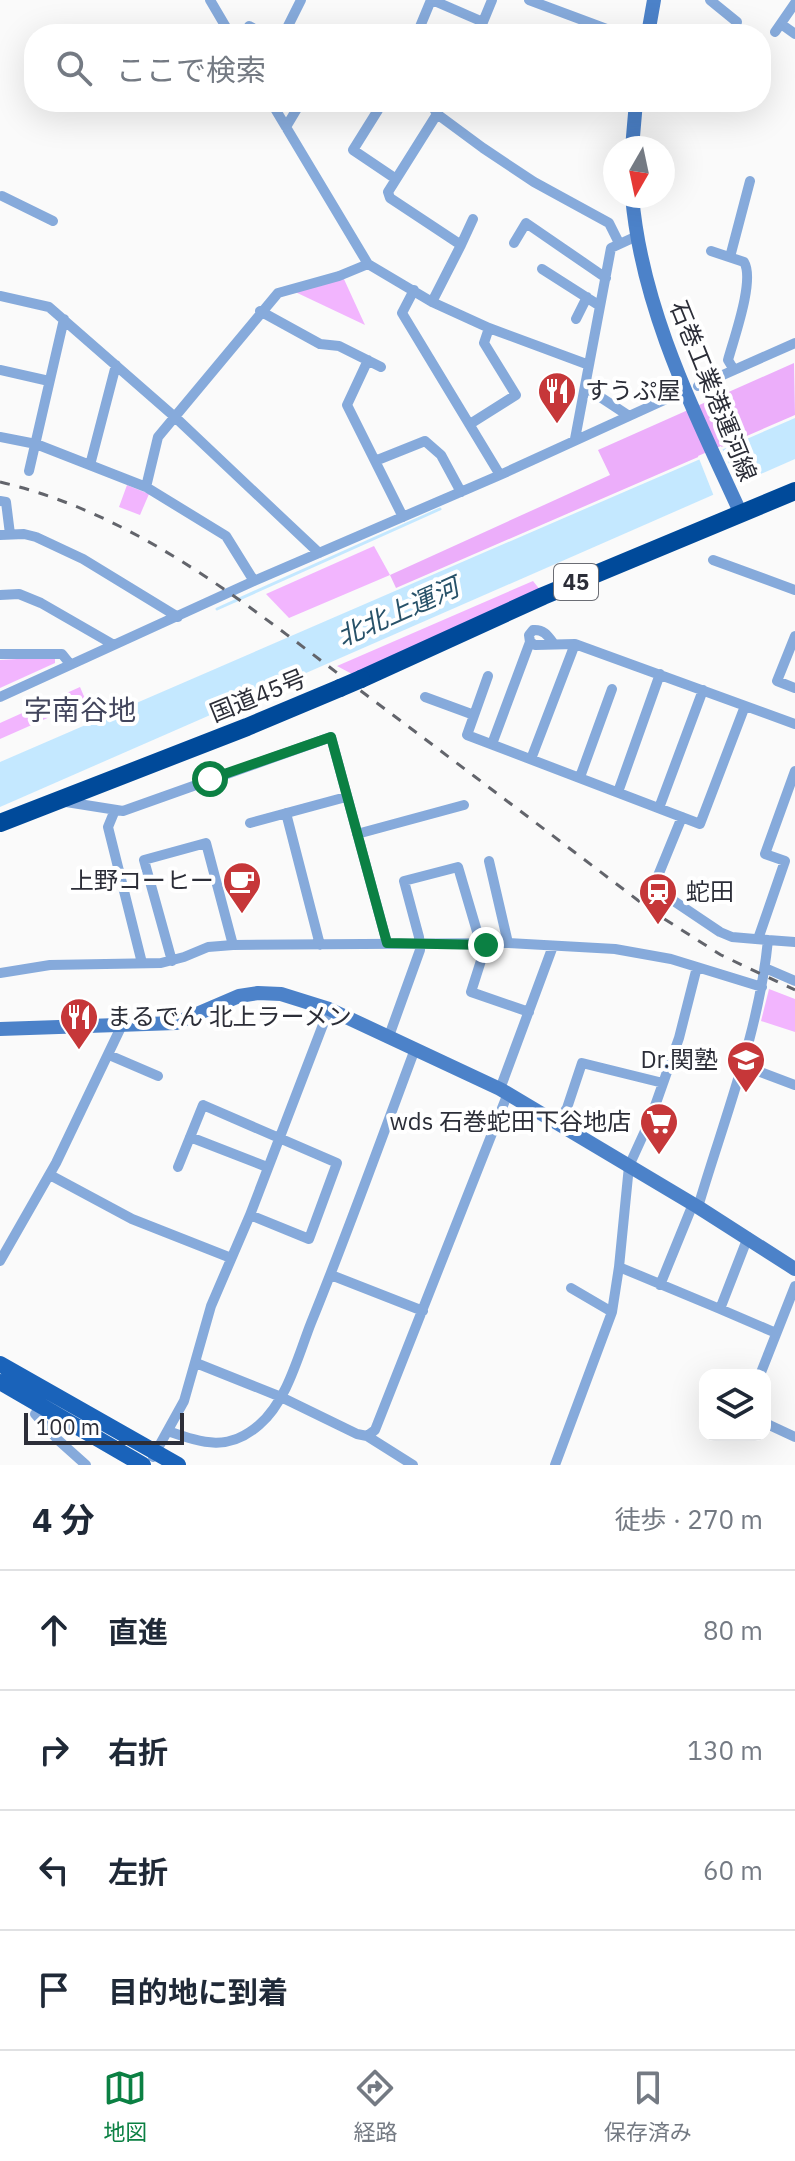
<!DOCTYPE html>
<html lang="ja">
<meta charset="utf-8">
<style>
:root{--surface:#fff;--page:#f2f2f3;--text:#1f2937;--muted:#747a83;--line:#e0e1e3;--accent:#0b8043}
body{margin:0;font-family:"IBM Plex Sans","Noto Sans JP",sans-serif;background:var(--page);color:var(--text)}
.controls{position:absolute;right:24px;bottom:24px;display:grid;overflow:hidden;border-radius:16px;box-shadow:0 8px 32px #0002}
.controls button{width:72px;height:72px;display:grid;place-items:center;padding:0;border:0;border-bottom:2px solid var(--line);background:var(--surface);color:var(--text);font:40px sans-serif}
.compass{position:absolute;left:603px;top:136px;width:72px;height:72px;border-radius:50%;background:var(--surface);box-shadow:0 8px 32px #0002;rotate:189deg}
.scale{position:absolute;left:24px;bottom:20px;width:160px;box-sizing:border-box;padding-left:8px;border:4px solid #2c2e38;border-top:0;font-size:22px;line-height:28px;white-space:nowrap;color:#2c2e38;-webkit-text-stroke:6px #fff;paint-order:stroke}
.stop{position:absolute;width:24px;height:24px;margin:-18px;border:6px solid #0b8043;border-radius:50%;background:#fff}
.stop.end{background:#0b8043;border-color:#fff;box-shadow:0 2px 8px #0008}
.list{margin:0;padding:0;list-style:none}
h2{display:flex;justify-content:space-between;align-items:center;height:104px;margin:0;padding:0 32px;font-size:34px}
h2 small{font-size:26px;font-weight:400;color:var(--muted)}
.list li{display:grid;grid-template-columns:52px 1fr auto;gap:24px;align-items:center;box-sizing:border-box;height:120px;padding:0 32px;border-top:2px solid var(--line)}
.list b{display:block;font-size:30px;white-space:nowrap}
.list em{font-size:26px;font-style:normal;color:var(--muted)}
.icon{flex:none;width:44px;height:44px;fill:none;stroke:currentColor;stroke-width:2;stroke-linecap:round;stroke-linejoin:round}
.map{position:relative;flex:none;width:795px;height:1465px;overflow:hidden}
.search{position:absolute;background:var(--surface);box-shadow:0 8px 32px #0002;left:24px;right:24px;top:24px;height:88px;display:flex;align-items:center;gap:20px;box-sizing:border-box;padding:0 28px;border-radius:32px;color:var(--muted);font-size:30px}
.sheet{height:584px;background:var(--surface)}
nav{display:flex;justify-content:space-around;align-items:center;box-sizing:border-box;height:112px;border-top:2px solid var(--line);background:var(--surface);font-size:22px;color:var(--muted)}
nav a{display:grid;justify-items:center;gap:4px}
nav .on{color:var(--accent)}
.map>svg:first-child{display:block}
.green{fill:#f2b5fe}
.forest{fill:#ecaefa}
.water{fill:#c4e8ff}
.pier{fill:#fafafa}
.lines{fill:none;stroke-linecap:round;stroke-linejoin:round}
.stream{stroke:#c4e8ff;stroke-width:3}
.street{stroke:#86aadb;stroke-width:10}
.secondary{stroke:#4c82c9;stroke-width:14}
.primary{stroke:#1a63ba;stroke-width:16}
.highway{stroke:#004a9a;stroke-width:18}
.rail{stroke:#62646b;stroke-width:3;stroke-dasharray:10 10;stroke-linecap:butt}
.highway-bridge{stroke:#004a9a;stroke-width:18}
.route{stroke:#0b8043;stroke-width:10}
.labels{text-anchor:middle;stroke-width:8;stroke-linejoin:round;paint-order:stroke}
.shield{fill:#fff;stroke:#6b6d74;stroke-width:2}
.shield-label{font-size:22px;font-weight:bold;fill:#2c2e38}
.poi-label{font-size:24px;fill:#2c2e38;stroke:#fff;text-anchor:start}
.street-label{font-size:24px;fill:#2c2e38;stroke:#fff}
.water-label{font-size:26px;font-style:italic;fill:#285269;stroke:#fff}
.quarter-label{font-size:28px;fill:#43465d;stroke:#fff}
</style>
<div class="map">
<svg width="795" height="1465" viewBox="0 0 795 1465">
<rect width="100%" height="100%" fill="#fafafa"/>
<path class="green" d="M 343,277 L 365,325 L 291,290 Z
M 127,485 L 149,494 L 140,515 L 119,507 Z
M 374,546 L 390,575 L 289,618 L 266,594 Z
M 533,581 L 541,591 L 352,674 L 337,666 Z
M 51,657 L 55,659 L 55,663 L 0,688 L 0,660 Z
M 80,687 L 86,701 L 0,739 L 0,723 Z
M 769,989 L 795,999 L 795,1032 L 761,1021 Z"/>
<path class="forest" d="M 794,363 L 795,415 L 396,588 L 390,575 L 610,475 L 598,450 Z"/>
<path class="water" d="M 795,418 L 795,459 L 0,807 L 0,762 Z"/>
<path class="pier" d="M 721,446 L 740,488 L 715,499 L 698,456 Z"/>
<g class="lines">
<path class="stream" d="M 217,609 L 440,509"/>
<path class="street" d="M 210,0 L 230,34
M 432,0 L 483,22
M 529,0 L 620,34
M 710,0 L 737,22
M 781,24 L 795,34
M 249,26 L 264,34
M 775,32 L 795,3
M 284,34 L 301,0
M 417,34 L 431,0
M 478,34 L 492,0
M 271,102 L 368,264 L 432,302 L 489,328 L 589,365
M 430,102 L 437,114 L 483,148 L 534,182 L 609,223 L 619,243
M 378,110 L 353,150 L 396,179
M 286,127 L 301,102
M 2,196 L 53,221
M 514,243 L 526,223 L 606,278
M 461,245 L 473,219
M 711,251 L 744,262 C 755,280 734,338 728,360 L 734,370
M 730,257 L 750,181
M 542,269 L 600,306
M 414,290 L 402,313 L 500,475
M 0,296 L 49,307 L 176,418 L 319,553
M 432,302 L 461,245 L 390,198 L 388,192 L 437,114
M 260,311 L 320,344 L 339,346 L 381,367
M 576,319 L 587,297
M 368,360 L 347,405 L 403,517
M 0,370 L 49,381
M 698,386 L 795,343
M 585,387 L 629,416
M 470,424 L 516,395 L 484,343 L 489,328
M 0,437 L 36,444 L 146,487 L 158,437 L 278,293 L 339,276 L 368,264
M 575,439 L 611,248 L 637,236
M 375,461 L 425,441 L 441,455 L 461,492
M 90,465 L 116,365
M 29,471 L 64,319
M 146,487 L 226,536 L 254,581
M 0,501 L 6,502 L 10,534
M 0,535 L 24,534 L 36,537 L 83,559 L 178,617
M 713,560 L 795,590
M 0,595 L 19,594 L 41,603 L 114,645
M 795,636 L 777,681 L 795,688
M 554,644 C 548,636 544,629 533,630 L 529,635 L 530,642 L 535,645 L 575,644 L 795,724
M 0,654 L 62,654 L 70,664
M 488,676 L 467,735 L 700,824 L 745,706
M 0,697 L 254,581 L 500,475 L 673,396
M 425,697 L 474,715
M 492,744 L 530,642
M 531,759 L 575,644
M 580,777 L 612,689
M 618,792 L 660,674
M 60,801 L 123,811 L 331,737 L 387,943
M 659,808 L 703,690
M 115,810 L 108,827 L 142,963
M 286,813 L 320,945
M 682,817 L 655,883 L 656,889 L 720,932 L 732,937 L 768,940
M 250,823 L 346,797
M 357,834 L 464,805
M 489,861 L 508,943
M 758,939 L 785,861 L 765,854 L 795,771
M 486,945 L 471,992 L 529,1012
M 172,961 L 144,860 L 206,843 L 233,945
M 765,968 L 795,981
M 0,973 L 50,965 L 161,963 L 184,957 L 208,947 L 233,945 L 508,943 L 615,949 L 671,959 L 762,987
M 389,1036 L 420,950 L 419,937 L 404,881 L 458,867 L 481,945
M 109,1055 L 158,1076
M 742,1065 L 795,1085
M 500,1089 L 553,946
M 557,1123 L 567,1108 L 582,1063 L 663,1083
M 190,1137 L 267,1167
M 178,1167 L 203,1105 L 337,1163 L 309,1239 L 250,1215
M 50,1175 L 132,1219 L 231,1258
M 698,1207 C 724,1119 759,1032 768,940 L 795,942
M 0,1261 L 56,1163 L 122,1025
M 619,1267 L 720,1309 L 748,1237
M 331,1275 L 423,1311
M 660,1285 L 693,1204
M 571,1288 L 612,1312
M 720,1309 L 776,1333
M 196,1363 L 281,1397 L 357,1434 L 367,1436 L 413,1465
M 760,1375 L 795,1286
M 35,1414 L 57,1439 L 86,1465
M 765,1423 L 795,1437
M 168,1431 C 203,1443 228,1452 259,1425 C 287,1401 298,1356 311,1323 C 348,1232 381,1140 415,1049
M 367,1436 L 375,1430 L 508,1093
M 153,1457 L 184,1401 L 211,1306 L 250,1215 L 329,1009
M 555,1465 L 612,1312 L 619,1267 L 629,1166 L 650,1120 L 679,1038 L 697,967"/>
<path class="secondary" d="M 648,34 L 654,0
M 632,148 L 636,102
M 632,196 C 642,310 694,411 741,514
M 0,1029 L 176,1023 L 239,996 L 258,993 L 281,994 L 329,1009 L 500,1089 L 698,1207 L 795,1269"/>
<path class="primary" d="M 0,1364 L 178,1465
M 0,1382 L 143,1465"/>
<path class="highway" d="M 361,679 L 543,596 L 795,491
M 0,823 L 247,727 L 340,688"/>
<path class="rail" d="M 0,482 C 141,515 252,609 365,694 C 461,766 556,838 652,911 L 721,955 L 795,990"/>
<path class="highway-bridge" d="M 340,688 L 361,679"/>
</g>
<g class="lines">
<path class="route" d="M 210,779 L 331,737 L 387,943 L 486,945"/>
</g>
<defs>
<g id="restaurant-pin" transform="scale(2)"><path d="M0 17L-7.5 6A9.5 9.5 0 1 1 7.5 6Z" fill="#c63739" stroke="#fff"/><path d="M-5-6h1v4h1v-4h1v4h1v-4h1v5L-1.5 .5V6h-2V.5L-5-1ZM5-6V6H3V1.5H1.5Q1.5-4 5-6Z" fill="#fff"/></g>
<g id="cafe-pin" transform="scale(2)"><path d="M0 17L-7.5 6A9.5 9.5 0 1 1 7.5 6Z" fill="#c63739" stroke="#fff"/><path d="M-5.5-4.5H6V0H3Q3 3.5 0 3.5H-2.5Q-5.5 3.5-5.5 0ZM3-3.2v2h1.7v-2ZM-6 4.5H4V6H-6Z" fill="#fff"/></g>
<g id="station-pin" transform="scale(2)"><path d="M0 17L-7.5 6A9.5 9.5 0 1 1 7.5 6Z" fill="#c63739" stroke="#fff"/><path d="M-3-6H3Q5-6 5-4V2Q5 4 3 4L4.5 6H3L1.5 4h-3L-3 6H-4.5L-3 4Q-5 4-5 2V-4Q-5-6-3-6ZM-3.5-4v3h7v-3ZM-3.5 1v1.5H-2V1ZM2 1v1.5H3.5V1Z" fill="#fff"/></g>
<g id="school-pin" transform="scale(2)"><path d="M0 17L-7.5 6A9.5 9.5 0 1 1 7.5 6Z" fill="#c63739" stroke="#fff"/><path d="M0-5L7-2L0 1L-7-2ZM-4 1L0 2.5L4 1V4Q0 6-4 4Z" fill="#fff"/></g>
<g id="supermarket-pin" transform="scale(2)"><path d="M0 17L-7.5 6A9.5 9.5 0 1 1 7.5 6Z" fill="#c63739" stroke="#fff"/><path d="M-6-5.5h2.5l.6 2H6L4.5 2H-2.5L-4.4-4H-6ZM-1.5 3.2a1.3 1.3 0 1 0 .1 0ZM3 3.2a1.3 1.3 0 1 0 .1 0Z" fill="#fff"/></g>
</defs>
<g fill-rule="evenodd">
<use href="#restaurant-pin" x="557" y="391"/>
<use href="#cafe-pin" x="242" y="881"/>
<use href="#station-pin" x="658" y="892"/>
<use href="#restaurant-pin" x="79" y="1017"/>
<use href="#school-pin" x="746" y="1060"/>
<use href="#supermarket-pin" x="659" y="1122"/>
</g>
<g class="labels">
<rect class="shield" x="554" y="564" width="44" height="36" rx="6"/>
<g class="shield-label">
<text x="576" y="590">45</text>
</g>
<g class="poi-label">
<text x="585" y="399">すうぷ屋</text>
<text x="214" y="889" text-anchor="end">上野コーヒー</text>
<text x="686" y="900">蛇田</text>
<text x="107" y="1025">まるでん 北上ラーメン</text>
<text x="718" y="1068" text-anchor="end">Dr.関塾</text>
<text x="631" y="1130" text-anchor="end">wds 石巻蛇田下谷地店</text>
</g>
<g class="street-label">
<text transform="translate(713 391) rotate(68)" y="8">石巻工業港運河線</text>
<text transform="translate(258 696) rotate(-22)" y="8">国道45号</text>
</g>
<g class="water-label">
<text transform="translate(398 612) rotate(-24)" y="9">北北上運河</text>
</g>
<g class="quarter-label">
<text x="80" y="720">字南谷地</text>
</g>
</g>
</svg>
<div class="controls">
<button><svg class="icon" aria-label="layers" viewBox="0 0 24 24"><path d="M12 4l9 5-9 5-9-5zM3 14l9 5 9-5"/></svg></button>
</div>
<svg class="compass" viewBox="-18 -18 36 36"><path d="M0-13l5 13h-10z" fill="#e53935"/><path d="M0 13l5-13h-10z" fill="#747a83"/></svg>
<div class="scale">100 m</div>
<div class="stop" style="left:210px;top:779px"></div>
<div class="stop end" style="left:486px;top:945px"></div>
<div class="search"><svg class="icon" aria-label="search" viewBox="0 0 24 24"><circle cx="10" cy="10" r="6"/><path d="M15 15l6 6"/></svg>ここで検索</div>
</div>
<section class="sheet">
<h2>4 分<small>徒歩 · 270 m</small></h2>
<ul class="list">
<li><svg class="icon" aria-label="ahead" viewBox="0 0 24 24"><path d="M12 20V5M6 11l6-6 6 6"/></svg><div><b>直進</b></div><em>80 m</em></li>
<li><svg class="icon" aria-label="right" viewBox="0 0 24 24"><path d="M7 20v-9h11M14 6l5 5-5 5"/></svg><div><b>右折</b></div><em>130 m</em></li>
<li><svg class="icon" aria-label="left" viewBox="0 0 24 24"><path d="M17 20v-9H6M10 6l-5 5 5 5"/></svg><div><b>左折</b></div><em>60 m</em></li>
<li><svg class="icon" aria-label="arrive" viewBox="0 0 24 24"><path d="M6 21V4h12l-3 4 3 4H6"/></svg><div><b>目的地に到着</b></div></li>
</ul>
</section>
<nav>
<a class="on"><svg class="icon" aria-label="map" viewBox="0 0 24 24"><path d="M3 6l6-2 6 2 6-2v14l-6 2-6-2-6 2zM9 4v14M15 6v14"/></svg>地図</a>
<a><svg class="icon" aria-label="directions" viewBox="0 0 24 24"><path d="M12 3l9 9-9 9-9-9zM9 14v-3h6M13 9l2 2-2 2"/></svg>経路</a>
<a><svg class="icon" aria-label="saved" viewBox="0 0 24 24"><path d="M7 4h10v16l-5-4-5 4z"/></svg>保存済み</a>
</nav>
